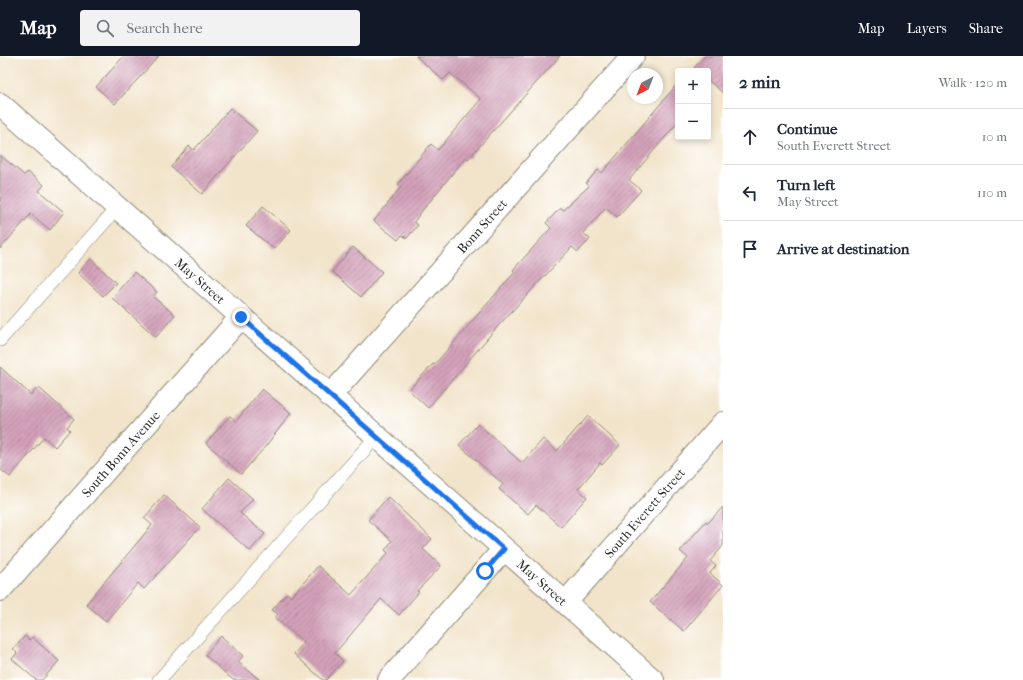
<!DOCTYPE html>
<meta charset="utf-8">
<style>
:root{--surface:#fff;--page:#f2f2f3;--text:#1f2937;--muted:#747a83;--line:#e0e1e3;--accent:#111827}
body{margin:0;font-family:"IM FELL French Canon",serif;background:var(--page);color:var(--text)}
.controls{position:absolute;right:12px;top:12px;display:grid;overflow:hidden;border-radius:4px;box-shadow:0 2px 6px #0003}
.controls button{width:36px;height:36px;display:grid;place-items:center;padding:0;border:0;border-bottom:1px solid var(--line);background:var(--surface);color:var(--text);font:20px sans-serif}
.compass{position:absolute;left:627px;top:12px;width:36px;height:36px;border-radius:50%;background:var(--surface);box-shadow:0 2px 6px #0003;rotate:222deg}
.stop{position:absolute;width:12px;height:12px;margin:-9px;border:3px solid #1a73e8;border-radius:50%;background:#fff}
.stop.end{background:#1a73e8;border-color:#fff;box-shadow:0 1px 4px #0008}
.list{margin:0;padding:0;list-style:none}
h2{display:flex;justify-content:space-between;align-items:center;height:52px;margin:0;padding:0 16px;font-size:17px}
h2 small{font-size:13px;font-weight:400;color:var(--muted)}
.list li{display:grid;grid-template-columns:26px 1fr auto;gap:12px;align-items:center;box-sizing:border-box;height:56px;padding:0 16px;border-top:1px solid var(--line)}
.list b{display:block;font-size:15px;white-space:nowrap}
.list p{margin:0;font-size:13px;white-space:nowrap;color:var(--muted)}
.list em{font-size:13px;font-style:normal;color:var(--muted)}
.icon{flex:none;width:22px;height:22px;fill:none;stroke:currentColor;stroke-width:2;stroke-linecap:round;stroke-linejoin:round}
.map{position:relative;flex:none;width:723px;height:624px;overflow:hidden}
header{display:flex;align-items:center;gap:24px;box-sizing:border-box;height:56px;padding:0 20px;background:var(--accent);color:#fff}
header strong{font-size:19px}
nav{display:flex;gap:22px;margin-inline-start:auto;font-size:14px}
.search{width:280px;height:36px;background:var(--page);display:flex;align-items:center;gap:10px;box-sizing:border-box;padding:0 14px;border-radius:4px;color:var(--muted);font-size:15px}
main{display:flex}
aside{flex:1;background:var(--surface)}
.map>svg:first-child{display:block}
.building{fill:url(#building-hatch)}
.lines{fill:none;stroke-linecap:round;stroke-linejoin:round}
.lane-casing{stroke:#8e887a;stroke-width:14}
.street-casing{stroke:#8e887a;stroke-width:24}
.secondary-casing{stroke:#8e887a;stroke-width:24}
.lane{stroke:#fff;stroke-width:13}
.street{stroke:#fff;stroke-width:22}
.secondary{stroke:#fff;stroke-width:22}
.route{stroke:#1a73e8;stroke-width:5}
.labels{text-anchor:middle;stroke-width:3;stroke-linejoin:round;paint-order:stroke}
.street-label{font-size:13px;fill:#2b2b2b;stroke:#fff}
</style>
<header>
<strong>Map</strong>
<div class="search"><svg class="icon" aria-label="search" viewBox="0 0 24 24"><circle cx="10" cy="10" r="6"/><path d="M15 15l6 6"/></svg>Search here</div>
<nav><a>Map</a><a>Layers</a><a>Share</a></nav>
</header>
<main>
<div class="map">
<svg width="723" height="624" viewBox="0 0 723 624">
<defs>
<pattern id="building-hatch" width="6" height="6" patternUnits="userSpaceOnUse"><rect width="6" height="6" fill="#d3a1b9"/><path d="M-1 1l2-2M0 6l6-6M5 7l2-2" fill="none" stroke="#ab8397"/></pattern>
</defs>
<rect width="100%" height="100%" fill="#fff"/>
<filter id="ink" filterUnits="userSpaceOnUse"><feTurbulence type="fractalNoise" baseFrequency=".025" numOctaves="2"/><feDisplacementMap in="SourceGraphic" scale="8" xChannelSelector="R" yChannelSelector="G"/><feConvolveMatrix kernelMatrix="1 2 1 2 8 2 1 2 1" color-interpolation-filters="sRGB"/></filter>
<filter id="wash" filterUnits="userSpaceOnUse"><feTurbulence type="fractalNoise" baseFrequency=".012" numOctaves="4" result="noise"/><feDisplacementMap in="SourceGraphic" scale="16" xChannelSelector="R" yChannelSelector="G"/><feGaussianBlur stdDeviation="0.9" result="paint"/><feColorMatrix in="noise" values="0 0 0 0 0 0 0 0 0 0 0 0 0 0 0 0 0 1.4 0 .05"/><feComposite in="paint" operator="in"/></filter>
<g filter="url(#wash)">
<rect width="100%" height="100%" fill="#f2e4ca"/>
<g id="blocks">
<path class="building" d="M 124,0 L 159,0 L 115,48 L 96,31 Z
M 416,0 L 560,0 L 468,103 L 466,101 L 421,156 L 414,166 L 418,169 L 407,182 L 402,179 L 398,184 L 374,165 L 401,131 L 398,128 L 431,88 L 438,94 L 481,43 L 450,17 L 443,24 Z
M 705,0 L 723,0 L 723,37 L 708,24 L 708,15 L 698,15 L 694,12 Z
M 678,27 L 678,66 L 629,124 L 641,134 L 617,161 L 606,151 L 583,177 L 590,183 L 578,196 L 572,191 L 498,270 L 428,352 L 409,334 L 433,308 L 434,309 L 515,216 L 513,214 L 551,172 L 546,167 L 560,152 L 563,154 L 589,130 L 586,127 L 598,114 L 602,117 Z
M 230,52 L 257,75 L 202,138 L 171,111 L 189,90 L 194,94 Z
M 0,99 L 24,119 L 28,116 L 44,129 L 39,135 L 64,156 L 50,174 L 31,158 L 0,193 Z
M 263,150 L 291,174 L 274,193 L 246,170 Z
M 353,191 L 382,216 L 361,241 L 332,215 Z
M 91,203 L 116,227 L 103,240 L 78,217 Z
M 134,216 L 157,236 L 153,241 L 175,259 L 156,281 L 112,242 Z
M 0,311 L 31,339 L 38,331 L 74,363 L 67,371 L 70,374 L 55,391 L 44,381 L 10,421 L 0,413 Z
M 262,333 L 291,357 L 265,391 L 241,418 L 206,387 L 230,360 L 236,365 Z
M 588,360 L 620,389 L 602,409 L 600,407 L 578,433 L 587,441 L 561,471 L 536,449 L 528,458 L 499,433 L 503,428 L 459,389 L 478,368 L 522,407 L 543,383 L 557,395 Z
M 229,422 L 253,443 L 240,457 L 265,478 L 250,495 L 202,453 Z
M 164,439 L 200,471 L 144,533 L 138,527 L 106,565 L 86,548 L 152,469 L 144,462 Z
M 388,441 L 432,483 L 423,493 L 441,510 L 417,535 L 419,536 L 399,559 L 381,543 L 335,597 L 343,605 L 326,624 L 323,624 L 294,598 L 304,586 L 275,562 L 278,558 L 272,554 L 287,537 L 291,541 L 318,510 L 351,539 L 388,497 L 385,494 L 392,485 L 368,464 Z
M 723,451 L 723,490 L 710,505 L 716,510 L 710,517 L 723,529 L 684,575 L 650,546 L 688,502 L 680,495 L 706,465 L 708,467 Z
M 25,580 L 29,584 L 32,581 L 59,605 L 42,624 L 36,624 L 12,603 L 17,597 L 13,593 Z
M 221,580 L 243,600 L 238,606 L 260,624 L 233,624 L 205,599 Z"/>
</g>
</g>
<g filter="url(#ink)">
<use href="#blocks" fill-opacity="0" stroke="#8e887a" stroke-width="1"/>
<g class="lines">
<g class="lane-casing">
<path id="lane" d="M 0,284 L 117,152
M 159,624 L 376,381"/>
</g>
<g class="street-casing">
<g id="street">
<path id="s1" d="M 330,340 L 633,0"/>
<path id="s2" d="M 0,534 L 241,261"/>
<path id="s3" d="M 566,546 L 723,367"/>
<path d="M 389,624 L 504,493"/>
</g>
</g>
<g class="secondary-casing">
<g id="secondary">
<path id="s4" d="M 0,48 L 653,624"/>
</g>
</g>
<use href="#lane" class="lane"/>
<use href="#street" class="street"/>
<use href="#secondary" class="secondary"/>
</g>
</g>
<g class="lines" filter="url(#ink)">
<path class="route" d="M 241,261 L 504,493 L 485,515"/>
</g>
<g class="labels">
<g class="street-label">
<text dy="5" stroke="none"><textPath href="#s1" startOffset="228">Bonn Street</textPath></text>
<text dy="5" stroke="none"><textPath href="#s4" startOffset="267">May Street</textPath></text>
<text dy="5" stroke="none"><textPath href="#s2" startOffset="182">South Bonn Avenue</textPath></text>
<text dy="5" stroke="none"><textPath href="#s3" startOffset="119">South Everett Street</textPath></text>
<text dy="5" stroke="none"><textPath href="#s4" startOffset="723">May Street</textPath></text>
</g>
</g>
</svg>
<div class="controls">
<button>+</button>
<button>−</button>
</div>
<svg class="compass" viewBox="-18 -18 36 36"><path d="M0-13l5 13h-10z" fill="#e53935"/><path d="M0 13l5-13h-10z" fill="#747a83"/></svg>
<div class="stop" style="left:485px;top:515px"></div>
<div class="stop end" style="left:241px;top:261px"></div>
</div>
<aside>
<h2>2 min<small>Walk · 120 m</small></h2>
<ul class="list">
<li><svg class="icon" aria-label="ahead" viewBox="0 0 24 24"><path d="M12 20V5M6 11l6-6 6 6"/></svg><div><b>Continue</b><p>South Everett Street</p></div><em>10 m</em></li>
<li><svg class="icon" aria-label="left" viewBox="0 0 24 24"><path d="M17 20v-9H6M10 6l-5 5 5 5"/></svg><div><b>Turn left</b><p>May Street</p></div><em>110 m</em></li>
<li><svg class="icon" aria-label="arrive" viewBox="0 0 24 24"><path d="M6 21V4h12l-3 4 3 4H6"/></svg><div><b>Arrive at destination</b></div></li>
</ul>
</aside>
</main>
